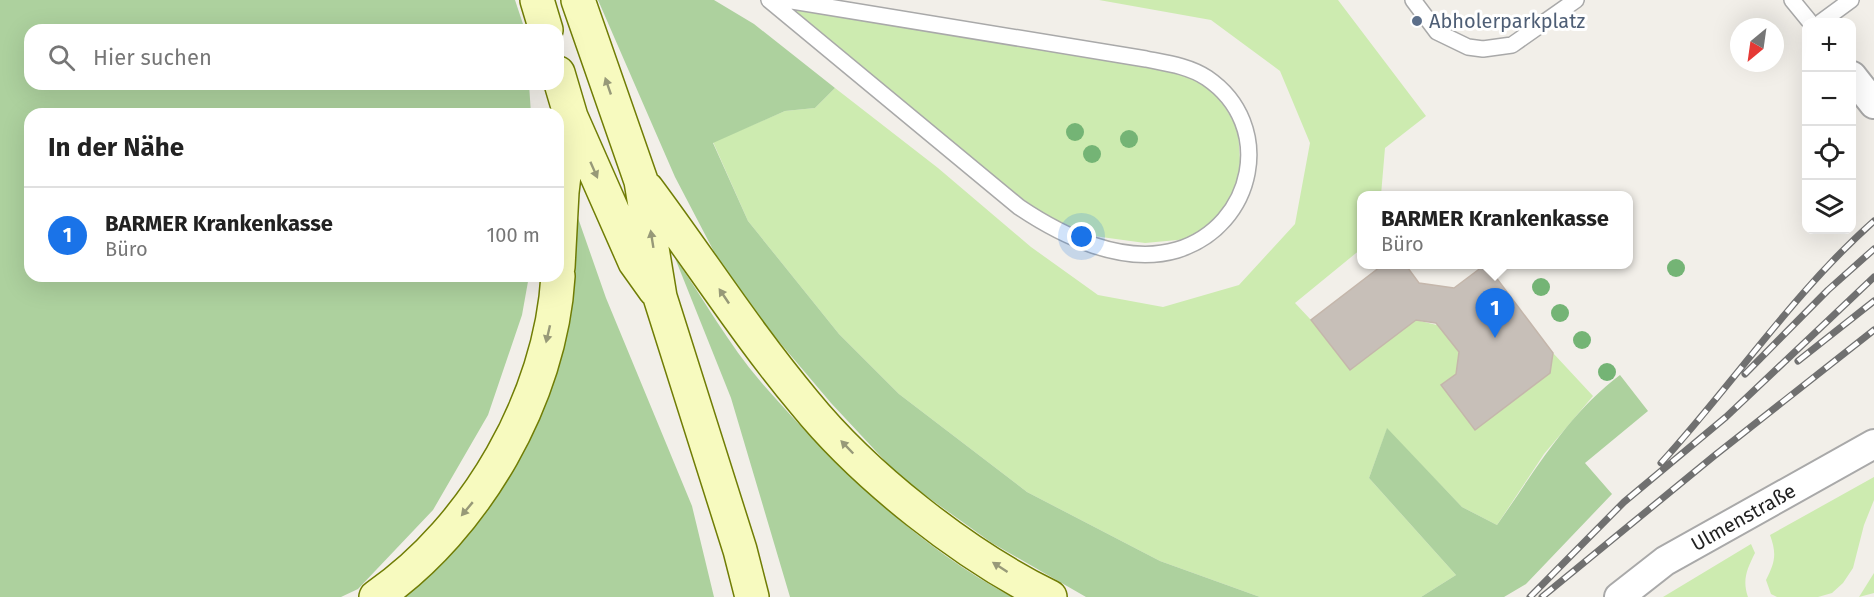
<!DOCTYPE html>
<html lang="de">
<meta charset="utf-8">
<style>
:root{--surface:#fff;--page:#f2f2f2;--text:#222;--muted:#767676;--line:#e0e0e0;--accent:#1a73e8}
body{margin:0;font-family:"Fira Sans",sans-serif;background:var(--page);color:var(--text)}
.controls{position:absolute;right:18px;top:18px;display:grid;overflow:hidden;border-radius:12px;box-shadow:0 6px 24px #0002}
.controls button{width:54px;height:54px;display:grid;place-items:center;padding:0;border:0;border-bottom:2px solid var(--line);background:var(--surface);color:var(--text);font:30px sans-serif}
.compass{position:absolute;left:1730px;top:18px;width:54px;height:54px;border-radius:50%;background:var(--surface);box-shadow:0 6px 24px #0002;rotate:209deg}
.you{position:absolute;left:1082px;top:237px;width:21px;height:21px;margin:-15px;border:4px solid #fff;border-radius:50%;background:#1a73e8;box-shadow:0 0 0 9px #1a73e833}
.badge{display:grid;place-items:center;width:39px;height:39px;border-radius:50%;background:var(--accent);color:#fff;font-size:20px;font-weight:700}
.pin{position:absolute;translate:-50% -50px;filter:drop-shadow(0 2px 3px #0008)}
.pin::after{content:'';position:absolute;top:32px;width:21px;height:18px;background:inherit;clip-path:polygon(0 0,100% 0,50% 100%)}
.popup{position:absolute;left:1357px;top:191px;width:276px;height:78px;box-sizing:border-box;display:grid;place-content:center;border-radius:12px;background:var(--surface);filter:drop-shadow(0 2px 4px #0005);font-size:20px;white-space:nowrap;color:var(--muted)}
.popup b{font-size:22px;color:var(--text)}
.popup::after{content:'';position:absolute;left:50%;top:100%;margin-left:-12px;border:12px solid transparent;border-top-color:var(--surface)}
.list{margin:0;padding:0;list-style:none}
h2{display:flex;justify-content:space-between;align-items:center;height:78px;margin:0;padding:0 24px;font-size:26px}
h2 small{font-size:20px;font-weight:400;color:var(--muted)}
.list li{display:grid;grid-template-columns:39px 1fr auto;gap:18px;align-items:center;box-sizing:border-box;height:96px;padding:0 24px;border-top:2px solid var(--line)}
.list b{display:block;font-size:22px;white-space:nowrap}
.list p{margin:0;font-size:20px;white-space:nowrap;color:var(--muted)}
.list em{font-size:20px;font-style:normal;color:var(--muted)}
.icon{flex:none;width:33px;height:33px;fill:none;stroke:currentColor;stroke-width:2;stroke-linecap:round;stroke-linejoin:round}
.map{position:relative;flex:none;width:1874px;height:597px;overflow:hidden}
.search{position:absolute;background:var(--surface);box-shadow:0 6px 24px #0002;left:24px;top:24px;width:540px;height:66px;display:flex;align-items:center;gap:15px;box-sizing:border-box;padding:0 21px;border-radius:18px;color:var(--muted);font-size:22px}
.panel{position:absolute;background:var(--surface);box-shadow:0 6px 24px #0002;left:24px;top:108px;width:540px;height:174px;border-radius:18px}
.map>svg:first-child{display:block}
.grass{fill:#cdebb0}
.forest{fill:#add19e}
.building{fill:#c7bfb8;stroke:#c4b6ab;stroke-width:1.5}
.lines{fill:none;stroke-linecap:round;stroke-linejoin:round}
.lane-casing{stroke:#a9a9a9;stroke-width:18}
.street-casing{stroke:#a9a9a9;stroke-width:32}
.secondary-casing{stroke:#707d05;stroke-width:36}
.lane{stroke:#fff;stroke-width:15}
.street{stroke:#fff;stroke-width:28}
.secondary{stroke:#f7fabf;stroke-width:33}
.rail-casing{stroke:#707070;stroke-width:7}
.rail{stroke:#fff;stroke-width:4.5;stroke-dasharray:14;stroke-linecap:butt}
.tree{fill:#74b475}
.oneway{fill:#979978}
.service-dot{fill:#5c6f8a;stroke:#fff;stroke-width:2}
.labels{text-anchor:middle;stroke-width:6;stroke-linejoin:round;paint-order:stroke}
.service-label{font-size:20px;fill:#4e5e75;stroke:#fff;text-anchor:start}
.street-label{font-size:20px;fill:#222;stroke:#fff}
</style>
<div class="map">
<svg width="1874" height="597" viewBox="0 0 1874 597">
<rect width="100%" height="100%" fill="#f2efe9"/>
<path class="grass" d="M 1099,0 L 1338,0 L 1426,116 L 1385,148 L 1381,195 L 1362,196 L 1361,249 L 1295,303 L 1311,320 L 1350,370 L 1416,320 L 1553,353 L 1593,396 L 1544,454 L 1497,525 L 1462,507 L 1387,429 L 1369,478 L 1456,575 L 1421,597 L 1260,597 L 1160,561 L 1027,492 L 899,394 L 839,334 L 748,221 L 713,142 L 785,111 L 815,108 L 835,88 L 938,168 L 1031,247 L 1098,295 L 1163,307 L 1239,285 L 1295,224 L 1310,143 L 1280,71 L 1211,20 Z
M 791,9 L 997,39 L 1179,71 L 1217,94 L 1238,129 L 1241,177 L 1225,212 L 1188,239 L 1145,243 L 1094,236 L 1049,218 L 1000,182 Z
M 1874,477 L 1874,500 L 1864,525 L 1853,568 L 1843,583 L 1832,593 L 1818,597 L 1777,597 L 1771,594 L 1766,580 C 1775,562 1777,554 1770,535 Z
M 1751,544 L 1755,553 C 1747,569 1742,580 1748,597 L 1663,597 Z
M 1874,573 L 1874,593 L 1859,597 Z"/>
<path class="forest" d="M 0,0 L 515,0 L 525,30 L 30,30 L 30,84 L 529,84 L 531,114 L 30,114 L 30,276 L 529,276 L 522,315 L 488,415 L 433,510 L 358,589 L 341,597 L 0,597 Z
M 598,0 L 714,0 L 754,24 L 835,88 L 815,108 L 785,111 L 713,143 L 748,221 L 839,334 L 899,394 L 1027,492 L 1160,561 L 1260,597 L 1086,597 L 992,543 L 901,478 L 831,403 L 732,286 L 675,177 Z
M 578,218 L 606,298 L 692,506 L 714,597 L 402,597 L 469,534 L 507,473 L 555,379 L 570,295 Z
M 675,258 C 703,298 729,345 761,382 C 833,464 915,545 1012,597 L 790,597 L 731,398 Z
M 1620,375 L 1648,411 L 1585,463 L 1612,494 L 1526,584 L 1504,597 L 1421,597 L 1456,575 L 1369,478 L 1387,428 L 1462,507 L 1497,525 C 1535,471 1567,415 1620,375 Z"/>
<path class="building" d="M 1384,264 L 1405,264 L 1419,283 L 1454,288 L 1486,264 L 1553,353 L 1550,373 L 1475,430 L 1441,385 L 1456,374 L 1459,352 L 1436,323 L 1416,320 L 1350,370 L 1311,320 Z"/>
<g class="lines">
<g class="lane-casing">
<path id="lane" d="M 769,0 L 1019,207 C 1062,236 1123,266 1177,250 C 1255,226 1276,125 1207,78 C 1189,66 1166,63 1146,59 L 786,0
M 1413,0 L 1437,32 L 1468,47 L 1483,49 L 1512,45 L 1576,0
M 1792,0 L 1810,22
M 1821,22 L 1851,0"/>
</g>
<g class="street-casing">
<g id="street">
<path d="M 1852,76 L 1874,104"/>
<path id="s1" d="M 1619,597 L 1665,561 L 1874,444"/>
</g>
</g>
<g class="secondary-casing">
<path id="secondary" d="M 537,0 L 546,30
M 578,0 L 641,181 L 660,297 L 740,550 L 752,597
M 558,73 L 571,117 L 635,262 L 655,290
M 647,189 C 700,260 747,334 804,402 C 864,476 964,555 1050,597
M 558,267 L 562,192 L 571,117
M 376,597 C 476,528 551,397 558,276"/>
</g>
<use href="#lane" class="lane"/>
<use href="#street" class="street"/>
<use href="#secondary" class="secondary"/>
<g class="rail-casing">
<path id="rail" d="M 1798,361 L 1874,301
M 1745,374 L 1828,290 L 1874,249
M 1661,463 C 1734,383 1793,293 1874,221
M 1530,597 L 1624,502 L 1726,417 L 1874,277
M 1542,597 L 1714,456 L 1874,330"/>
</g>
<use href="#rail" class="rail"/>
</g>
<g class="tree">
<circle cx="1075" cy="132" r="9"/>
<circle cx="1129" cy="139" r="9"/>
<circle cx="1092" cy="154" r="9"/>
<circle cx="1676" cy="268" r="9"/>
<circle cx="1541" cy="287" r="9"/>
<circle cx="1560" cy="313" r="9"/>
<circle cx="1582" cy="340" r="9"/>
<circle cx="1607" cy="372" r="9"/>
</g>
<defs><path id="oneway-solid" d="M-6-.8H1V-3.2L6.5 0L1 3.2V.8H-6Z" transform="scale(1.5)"/></defs>
<g class="oneway">
<use href="#oneway-solid" transform="translate(608 86) rotate(-109)"/>
<use href="#oneway-solid" transform="translate(594 170) rotate(66)"/>
<use href="#oneway-solid" transform="translate(652 239) rotate(-99)"/>
<use href="#oneway-solid" transform="translate(724 296) rotate(-124)"/>
<use href="#oneway-solid" transform="translate(548 334) rotate(103)"/>
<use href="#oneway-solid" transform="translate(847 447) rotate(-134)"/>
<use href="#oneway-solid" transform="translate(467 509) rotate(130)"/>
<use href="#oneway-solid" transform="translate(1000 567) rotate(-147)"/>
</g>
<circle class="service-dot" cx="1417" cy="21" r="6"/>
<g class="labels">
<g class="service-label">
<text x="1429" y="28">Abholerparkplatz</text>
</g>
<g class="street-label">
<text dy="7" stroke="none"><textPath href="#s1" startOffset="148">Ulmenstraße</textPath></text>
</g>
</g>
</svg>
<div class="controls">
<button>+</button>
<button>−</button>
<button><svg class="icon" aria-label="locate" viewBox="0 0 24 24"><circle cx="12" cy="12" r="6"/><path d="M12 2v4M12 18v4M2 12h4M18 12h4"/></svg></button>
<button><svg class="icon" aria-label="layers" viewBox="0 0 24 24"><path d="M12 4l9 5-9 5-9-5zM3 14l9 5 9-5"/></svg></button>
</div>
<svg class="compass" viewBox="-18 -18 36 36"><path d="M0-13l5 13h-10z" fill="#e53935"/><path d="M0 13l5-13h-10z" fill="#767676"/></svg>
<div class="you"></div>
<div class="pin badge" style="left:1495px;top:338px">1</div>
<div class="popup"><b>BARMER Krankenkasse</b>Büro</div>
<div class="search"><svg class="icon" aria-label="search" viewBox="0 0 24 24"><circle cx="10" cy="10" r="6"/><path d="M15 15l6 6"/></svg>Hier suchen</div>
<section class="panel">
<h2>In der Nähe<small></small></h2>
<ul class="list">
<li><span class="badge">1</span><div><b>BARMER Krankenkasse</b><p>Büro</p></div><em>100 m</em></li>
</ul>
</section>
</div>
